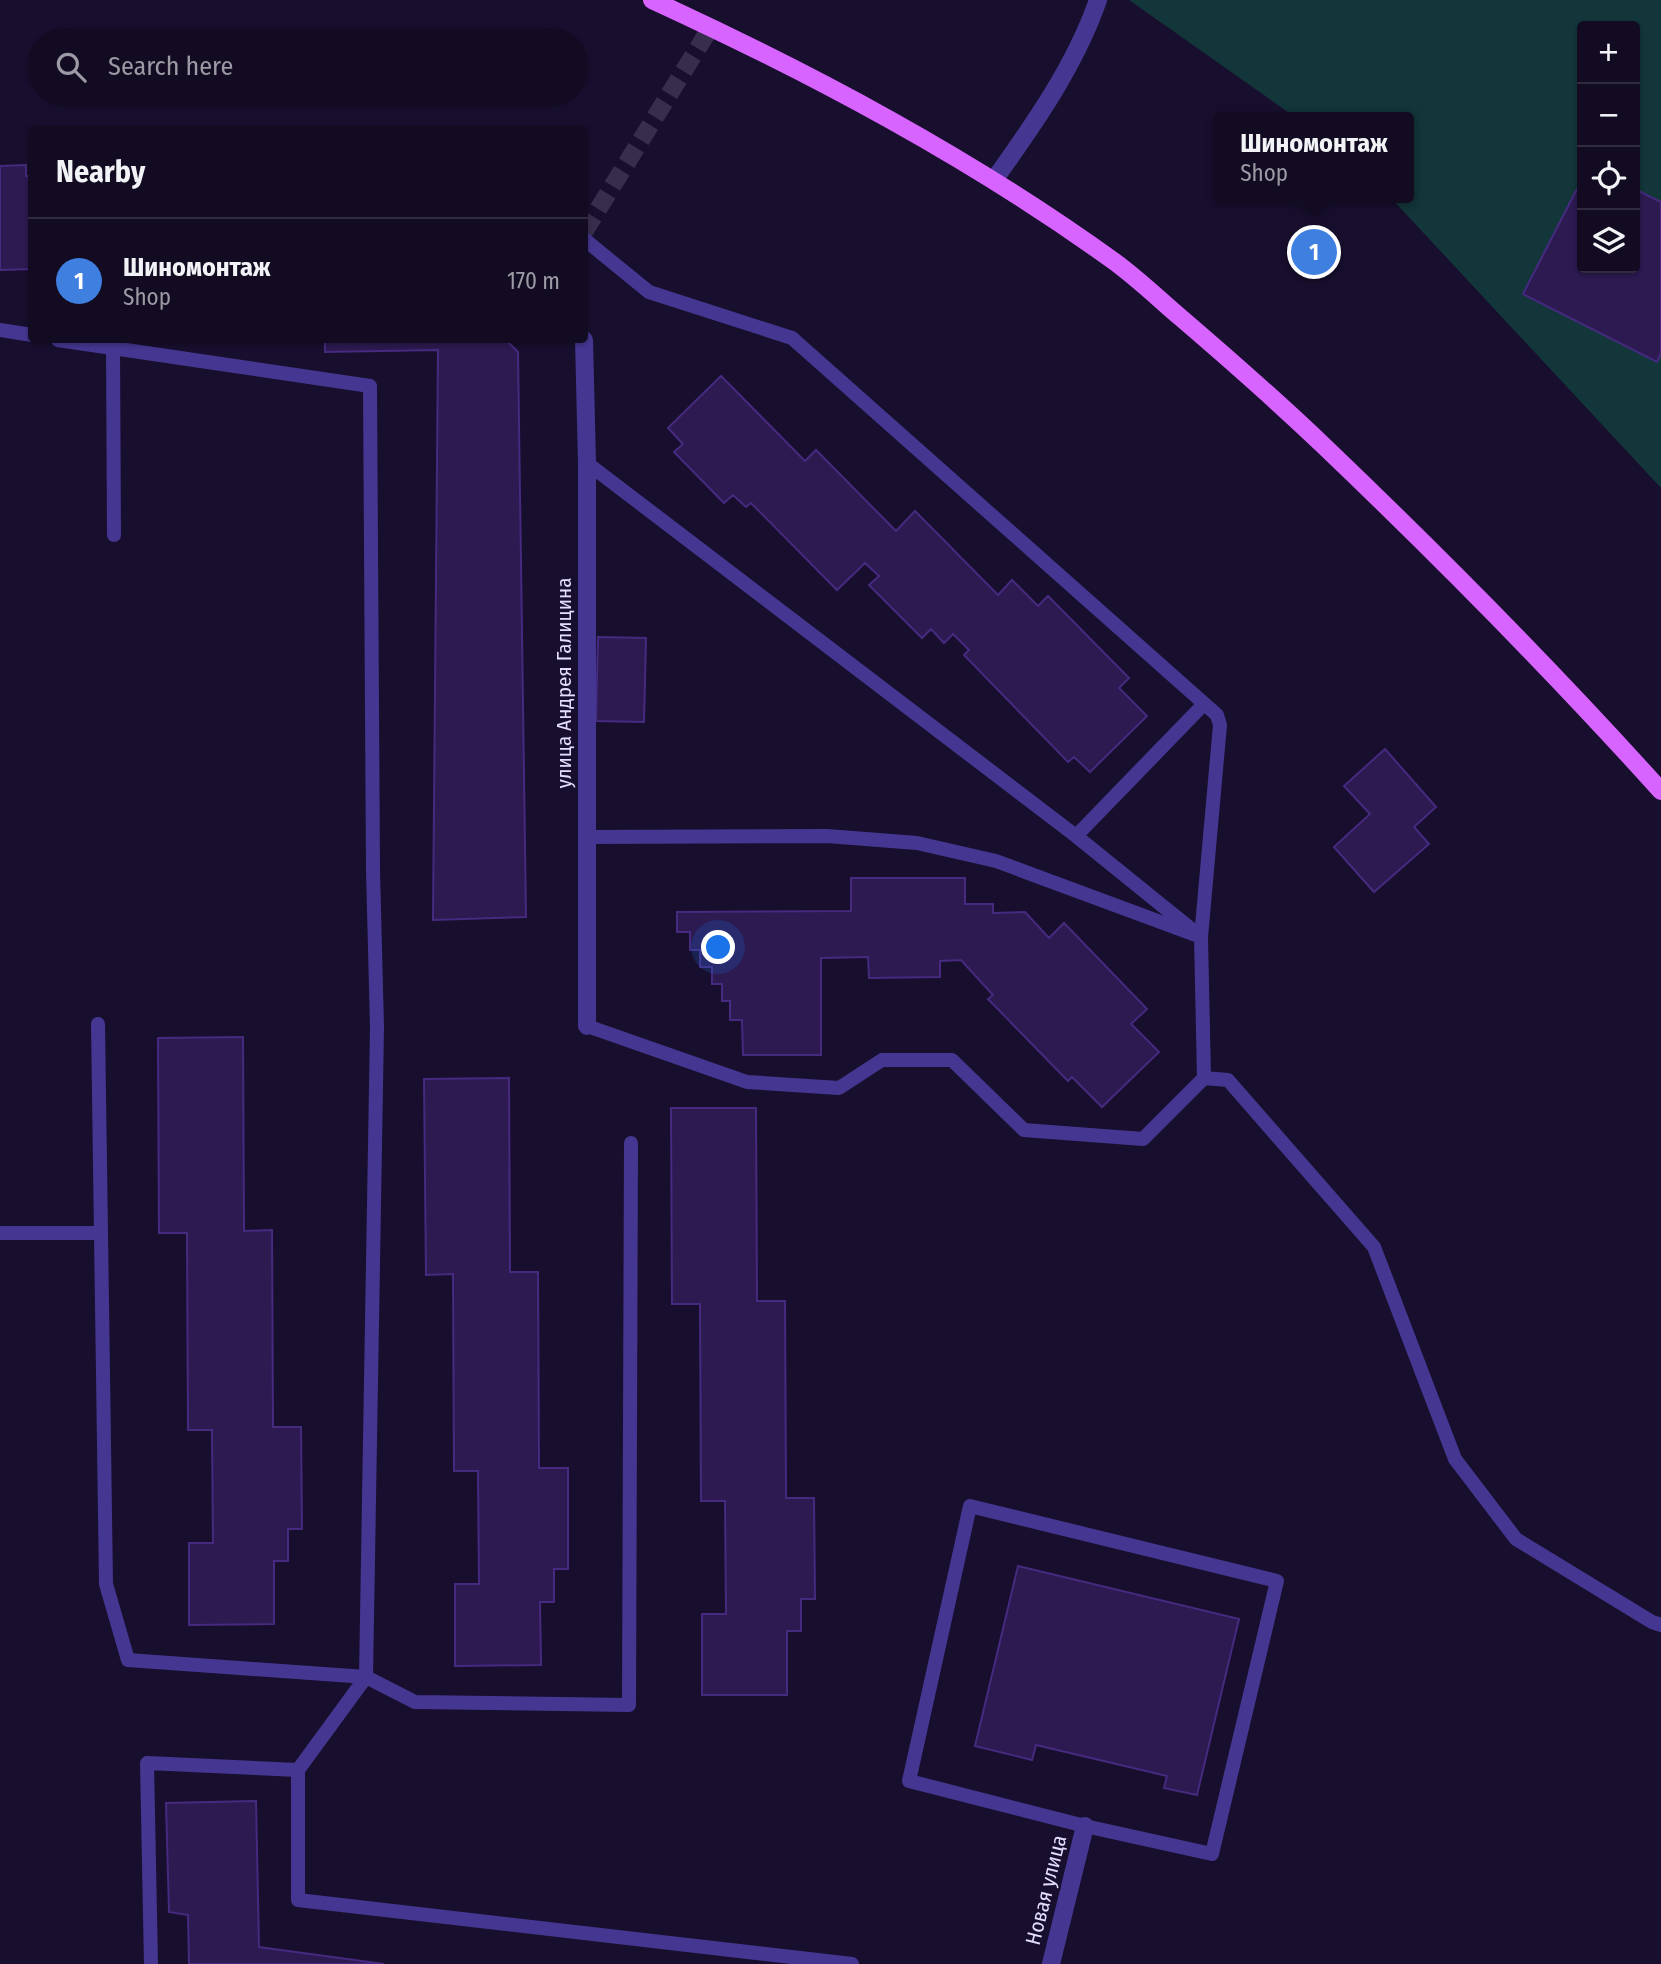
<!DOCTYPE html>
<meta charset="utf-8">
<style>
:root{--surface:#120b22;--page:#1f192f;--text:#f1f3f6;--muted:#9c9ba5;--line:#312b40;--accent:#09c9ff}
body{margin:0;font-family:"Fira Sans Condensed",sans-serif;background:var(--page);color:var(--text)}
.controls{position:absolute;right:21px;top:21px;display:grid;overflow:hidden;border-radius:7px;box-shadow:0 2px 5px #0004}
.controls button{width:63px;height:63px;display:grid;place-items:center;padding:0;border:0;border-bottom:2px solid var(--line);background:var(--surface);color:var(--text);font:35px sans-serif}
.you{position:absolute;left:719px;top:948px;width:24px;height:24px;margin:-18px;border:5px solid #fff;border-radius:50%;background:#1a73e8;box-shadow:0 0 0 10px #1a73e833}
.badge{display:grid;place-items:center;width:46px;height:46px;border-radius:50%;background:var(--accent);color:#fff;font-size:23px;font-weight:700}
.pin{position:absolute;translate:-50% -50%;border:4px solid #fff;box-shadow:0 2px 7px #0006}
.popup{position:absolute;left:1214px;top:112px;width:200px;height:91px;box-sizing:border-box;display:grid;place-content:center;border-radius:7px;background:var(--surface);filter:drop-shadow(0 2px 5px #0005);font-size:23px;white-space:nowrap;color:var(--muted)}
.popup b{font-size:26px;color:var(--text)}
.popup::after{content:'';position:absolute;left:50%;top:100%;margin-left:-14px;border:14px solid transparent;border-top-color:var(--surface)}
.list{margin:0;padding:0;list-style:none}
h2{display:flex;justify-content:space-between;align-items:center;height:91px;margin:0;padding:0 28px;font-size:30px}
h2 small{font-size:23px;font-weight:400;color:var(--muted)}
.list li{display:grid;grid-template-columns:46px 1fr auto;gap:21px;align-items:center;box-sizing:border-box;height:126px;padding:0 28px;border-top:2px solid var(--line)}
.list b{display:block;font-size:26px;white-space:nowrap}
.list p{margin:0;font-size:23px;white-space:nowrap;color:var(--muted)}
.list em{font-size:23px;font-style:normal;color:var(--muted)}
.icon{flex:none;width:38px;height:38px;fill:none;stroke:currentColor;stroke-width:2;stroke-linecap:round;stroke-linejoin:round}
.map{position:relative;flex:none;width:1661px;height:1964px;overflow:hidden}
.search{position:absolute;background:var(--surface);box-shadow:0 2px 5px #0004;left:28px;top:28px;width:560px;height:77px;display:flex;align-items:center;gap:18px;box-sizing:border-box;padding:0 24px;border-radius:38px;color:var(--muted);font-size:26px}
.panel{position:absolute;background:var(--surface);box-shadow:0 2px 5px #0004;left:28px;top:126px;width:560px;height:217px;border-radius:7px}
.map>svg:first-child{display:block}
.green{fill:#123639;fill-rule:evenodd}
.building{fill:#2c1a51;stroke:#452a7f;stroke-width:2}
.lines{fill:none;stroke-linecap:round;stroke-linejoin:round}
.minor-tunnel{stroke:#372e4d;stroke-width:18;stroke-dasharray:18 9;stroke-linecap:butt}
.service{stroke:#453791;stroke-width:14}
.minor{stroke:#453791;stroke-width:18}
.primary{stroke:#d864ff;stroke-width:18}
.labels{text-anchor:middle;stroke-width:5;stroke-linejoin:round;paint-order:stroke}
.street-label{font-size:21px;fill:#e5ddff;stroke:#180f2e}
</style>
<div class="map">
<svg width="1661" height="1964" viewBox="0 0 1661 1964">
<rect width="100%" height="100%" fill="#180f2e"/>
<path class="green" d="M 1129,0 L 1661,0 L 1661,488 L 1391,198 L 1408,198 L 1408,117 L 1295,117 ZM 1582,26 L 1635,26 L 1635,268 L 1582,268 Z"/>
<path class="building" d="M 26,165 L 26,176 L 32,176 L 32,269 L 0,270 L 0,166 Z
M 1582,179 L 1582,268 L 1635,268 L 1635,189 L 1661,202 L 1661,353 L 1657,362 L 1523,294 Z
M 325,340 L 506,340 L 518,352 L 526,917 L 433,920 L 438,350 L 325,352 Z
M 721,376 L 805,461 L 816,450 L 896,531 L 915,511 L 998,595 L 1012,580 L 1038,606 L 1048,596 L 1129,678 L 1119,688 L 1147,716 L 1090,772 L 1074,757 L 1068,762 L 964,655 L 969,650 L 953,634 L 944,643 L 931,629 L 922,638 L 869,585 L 879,576 L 865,563 L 837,590 L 751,503 L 746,507 L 733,495 L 724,503 L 674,452 L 683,444 L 668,428 Z
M 598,637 L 646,638 L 644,722 L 596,721 Z
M 1385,749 L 1436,807 L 1414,827 L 1429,844 L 1374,892 L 1334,847 L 1370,814 L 1344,786 Z
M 851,878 L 965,878 L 965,904 L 993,904 L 993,913 L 1025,912 L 1049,938 L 1064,923 L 1147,1009 L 1131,1024 L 1159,1052 L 1102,1107 L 1072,1077 L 1068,1081 L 988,999 L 993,995 L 961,960 L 940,961 L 940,977 L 869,978 L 868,957 L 821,958 L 821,1055 L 743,1055 L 742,1020 L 730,1020 L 730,1001 L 722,1001 L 722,984 L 712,984 L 712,967 L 700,967 L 700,950 L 690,950 L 690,932 L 677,932 L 677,912 L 851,911 Z
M 243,1037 L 244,1231 L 272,1230 L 273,1427 L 301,1427 L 302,1529 L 288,1529 L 288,1561 L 274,1561 L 274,1624 L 189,1625 L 189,1543 L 213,1543 L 212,1430 L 188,1430 L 187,1233 L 159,1233 L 158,1038 Z
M 509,1078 L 510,1272 L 538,1272 L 539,1468 L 568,1468 L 568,1569 L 554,1569 L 554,1602 L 540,1602 L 541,1665 L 455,1666 L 455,1584 L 479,1584 L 478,1471 L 454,1471 L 453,1274 L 426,1275 L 424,1079 Z
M 671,1108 L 756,1108 L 757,1301 L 785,1301 L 786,1498 L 814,1498 L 815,1599 L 801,1599 L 801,1631 L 787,1631 L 787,1695 L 702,1695 L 702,1614 L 726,1614 L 725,1501 L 701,1501 L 700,1304 L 672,1304 Z
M 1018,1566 L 1239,1619 L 1197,1795 L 1164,1788 L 1167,1776 L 1036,1745 L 1032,1760 L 975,1746 Z
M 256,1801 L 259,1947 L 384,1964 L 189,1964 L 188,1915 L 169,1912 L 166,1803 Z"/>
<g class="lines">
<path class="minor-tunnel" d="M 584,232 L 711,27"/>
<path class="service" d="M 584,239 L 649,292 L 792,338 L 1217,715 L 1220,725 L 1201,937 L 1076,836
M 0,330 L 32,335
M 58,340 L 370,386 L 373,871 L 377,1027 L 366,1677 L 128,1660 L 106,1584 L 98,1024
M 113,347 L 114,535
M 587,463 L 1076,836 L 1203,705
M 587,837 L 827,836 L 917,843 L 996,861 L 1201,937 L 1204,1078 L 1228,1080 L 1374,1247 L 1455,1459 L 1516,1539 L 1652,1622 L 1661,1625
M 587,1026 L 747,1082 L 839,1088 L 882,1060 L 952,1060 L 1024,1130 L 1143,1139 L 1204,1078
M 0,1233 L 100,1233
M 970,1506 L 1277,1581 L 1212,1854 L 1085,1826 L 909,1781 Z
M 298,1770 L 298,1900 L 852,1964
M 151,1964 L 147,1763 L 298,1770 L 366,1677 L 415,1702 L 629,1705 L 631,1143"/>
<path class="minor" d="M 994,180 C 1034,124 1075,66 1098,0
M 584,340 L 587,463 L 587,1026
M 1051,1964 L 1085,1826"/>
<path class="primary" d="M 652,0 C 813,74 971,158 1115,262 C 1138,279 1159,299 1180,317 C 1229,359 1278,402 1325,447 C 1441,558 1554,672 1661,791"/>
</g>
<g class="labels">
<g class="street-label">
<text transform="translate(564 683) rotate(-90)" y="7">улица Андрея Галицина</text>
<text transform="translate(1046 1890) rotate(-76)" y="7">Новая улица</text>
</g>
</g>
</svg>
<div class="controls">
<button>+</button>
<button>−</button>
<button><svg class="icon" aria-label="locate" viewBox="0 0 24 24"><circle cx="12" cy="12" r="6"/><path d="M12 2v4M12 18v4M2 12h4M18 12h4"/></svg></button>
<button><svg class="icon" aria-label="layers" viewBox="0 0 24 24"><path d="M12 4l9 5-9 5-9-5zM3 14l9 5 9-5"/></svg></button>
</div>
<div class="you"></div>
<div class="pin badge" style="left:1314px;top:252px;background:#3f7fe0">1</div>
<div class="popup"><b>Шиномонтаж</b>Shop</div>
<div class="search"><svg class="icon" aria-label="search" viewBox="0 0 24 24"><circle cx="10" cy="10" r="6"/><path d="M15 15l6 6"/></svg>Search here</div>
<section class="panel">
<h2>Nearby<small></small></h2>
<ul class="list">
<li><span class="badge" style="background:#3f7fe0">1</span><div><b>Шиномонтаж</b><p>Shop</p></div><em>170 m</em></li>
</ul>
</section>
</div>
